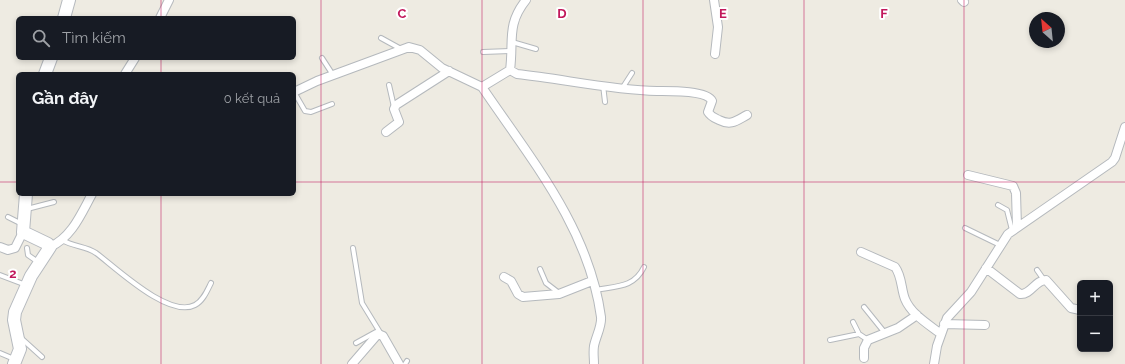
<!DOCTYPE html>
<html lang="vi">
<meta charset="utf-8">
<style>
:root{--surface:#171b24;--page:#242831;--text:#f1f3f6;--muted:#9ea1a6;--line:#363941}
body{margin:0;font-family:Raleway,sans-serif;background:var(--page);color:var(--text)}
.controls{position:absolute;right:12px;bottom:12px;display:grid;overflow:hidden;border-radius:6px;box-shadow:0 2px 6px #0003}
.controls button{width:36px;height:36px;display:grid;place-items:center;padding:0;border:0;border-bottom:1px solid var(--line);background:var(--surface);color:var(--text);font:20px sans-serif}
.compass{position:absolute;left:1029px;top:12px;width:36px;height:36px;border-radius:50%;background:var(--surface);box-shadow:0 2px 6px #0003;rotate:333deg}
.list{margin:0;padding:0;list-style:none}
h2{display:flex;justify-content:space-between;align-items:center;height:52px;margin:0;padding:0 16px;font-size:17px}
h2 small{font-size:13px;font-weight:400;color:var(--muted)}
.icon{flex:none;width:22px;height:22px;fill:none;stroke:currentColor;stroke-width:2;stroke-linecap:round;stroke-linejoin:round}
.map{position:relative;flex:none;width:1125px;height:364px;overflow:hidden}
.search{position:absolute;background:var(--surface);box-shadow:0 2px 6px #0003;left:16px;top:16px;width:280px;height:44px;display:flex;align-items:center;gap:10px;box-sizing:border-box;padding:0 14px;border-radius:6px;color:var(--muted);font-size:15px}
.panel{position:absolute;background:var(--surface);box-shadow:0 2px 6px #0003;left:16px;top:72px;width:280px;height:124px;border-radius:6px}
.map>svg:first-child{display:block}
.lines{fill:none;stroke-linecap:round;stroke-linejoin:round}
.lane-casing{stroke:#b5b9bd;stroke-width:6}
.street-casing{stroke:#b5b9bd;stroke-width:10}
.secondary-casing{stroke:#b6babf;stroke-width:14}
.lane{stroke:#fff;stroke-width:4}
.street{stroke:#fff;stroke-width:8}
.secondary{stroke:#fff;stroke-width:12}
.grid{fill:none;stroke:#c2185b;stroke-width:1;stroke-opacity:0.55}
.grid-label{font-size:13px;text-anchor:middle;font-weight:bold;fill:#c2185b;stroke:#fff;stroke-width:4;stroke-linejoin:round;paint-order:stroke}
</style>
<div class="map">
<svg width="1125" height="364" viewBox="0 0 1125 364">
<rect width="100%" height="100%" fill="#eeebe2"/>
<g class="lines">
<g class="lane-casing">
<path id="lane" d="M 381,38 L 401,49
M 512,42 L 536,49
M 483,52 L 511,51
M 322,58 L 333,75
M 389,85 L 394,107
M 603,85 L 605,102
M 623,87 L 632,73
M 294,92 L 305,111 L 311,112 L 332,104
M 998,205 L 1007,210 L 1012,230
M 27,209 L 54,202
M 8,217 L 22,224
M 965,228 L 1000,245
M 62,240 C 74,247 86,246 96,253 C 115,267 169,319 195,305 C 203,301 207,291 211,283
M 27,248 L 28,255 L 38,262
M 353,248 L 362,303 L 381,334
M 540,269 L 546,283 L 559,293
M 1037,270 L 1044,280
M 0,275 L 26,285
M 595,290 C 616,286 634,288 644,267
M 864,307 L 885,333
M 853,322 L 859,334 L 868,340
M 21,338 L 42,357
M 830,340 L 859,334
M 356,343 L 376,332
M 0,353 L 14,359
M 405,364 L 407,361"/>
</g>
<g class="street-casing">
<path id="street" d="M 714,0 L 718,27 L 715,54
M 962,0 L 964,2
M 160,18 L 169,0
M 510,70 L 517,74 C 564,79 610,90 657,91 C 668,91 707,90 712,101 L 708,112 C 711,117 715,118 719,120 C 731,126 736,121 747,115
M 125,74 L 135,58
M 482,87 C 530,158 589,228 601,317 C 602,326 596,336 594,346 C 593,352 594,358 594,364
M 294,92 L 317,81 L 409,47 L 420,50 L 442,68 L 482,87 L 510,70 C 514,41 506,25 526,0
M 386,132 L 399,122 L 394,109 L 396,105 L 449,71
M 968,175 L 1013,186 L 1016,193 L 1017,227
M 0,247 L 8,250 L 15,248 L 23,232
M 50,247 C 72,237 81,214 92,194
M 861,252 L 895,267 C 902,276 901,289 905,299 C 911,314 928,324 941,334
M 986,268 L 1020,294 C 1031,295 1035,280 1046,280 L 1071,308 L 1080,310
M 504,277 L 511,281 L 518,294 L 523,297 L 559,294 L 592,281
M 944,324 L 985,325
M 864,358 L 864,348 L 868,340 L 898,328 L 917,315
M 352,364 L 378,334 L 383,336 L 399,364
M 934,364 L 937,346 L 947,318 L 971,292 L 1008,234 L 1112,162 L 1115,158 L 1125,127"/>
</g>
<g class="secondary-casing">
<path id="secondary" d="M 64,18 L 69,0
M 45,74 L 51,58
M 14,364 L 20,349 L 14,320 L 15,312 L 31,276 L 50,247 L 48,244 L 23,232 L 26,194"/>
</g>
<use href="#lane" class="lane"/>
<use href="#street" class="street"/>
<use href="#secondary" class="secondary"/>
</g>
<path class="grid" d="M 161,0 L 161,18M 321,0 L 321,364M 482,0 L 482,364M 643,0 L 643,364M 804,0 L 804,364M 964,0 L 964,364M 161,58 L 161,74M 0,182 L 18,182M 294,182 L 1125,182M 161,194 L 161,364"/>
<g class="grid-label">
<text x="402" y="18">C</text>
<text x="562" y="18">D</text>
<text x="723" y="18">E</text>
<text x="884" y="18">F</text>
<text x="13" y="278">2</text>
</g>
</svg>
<div class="controls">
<button>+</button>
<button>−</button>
</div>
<svg class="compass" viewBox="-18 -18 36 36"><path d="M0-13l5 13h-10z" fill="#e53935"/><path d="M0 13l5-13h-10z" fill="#9ea1a6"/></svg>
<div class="search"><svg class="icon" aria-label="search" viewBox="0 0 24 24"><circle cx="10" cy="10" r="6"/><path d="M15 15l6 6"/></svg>Tìm kiếm</div>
<section class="panel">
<h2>Gần đây<small>0 kết quả</small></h2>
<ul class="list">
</ul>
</section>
</div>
